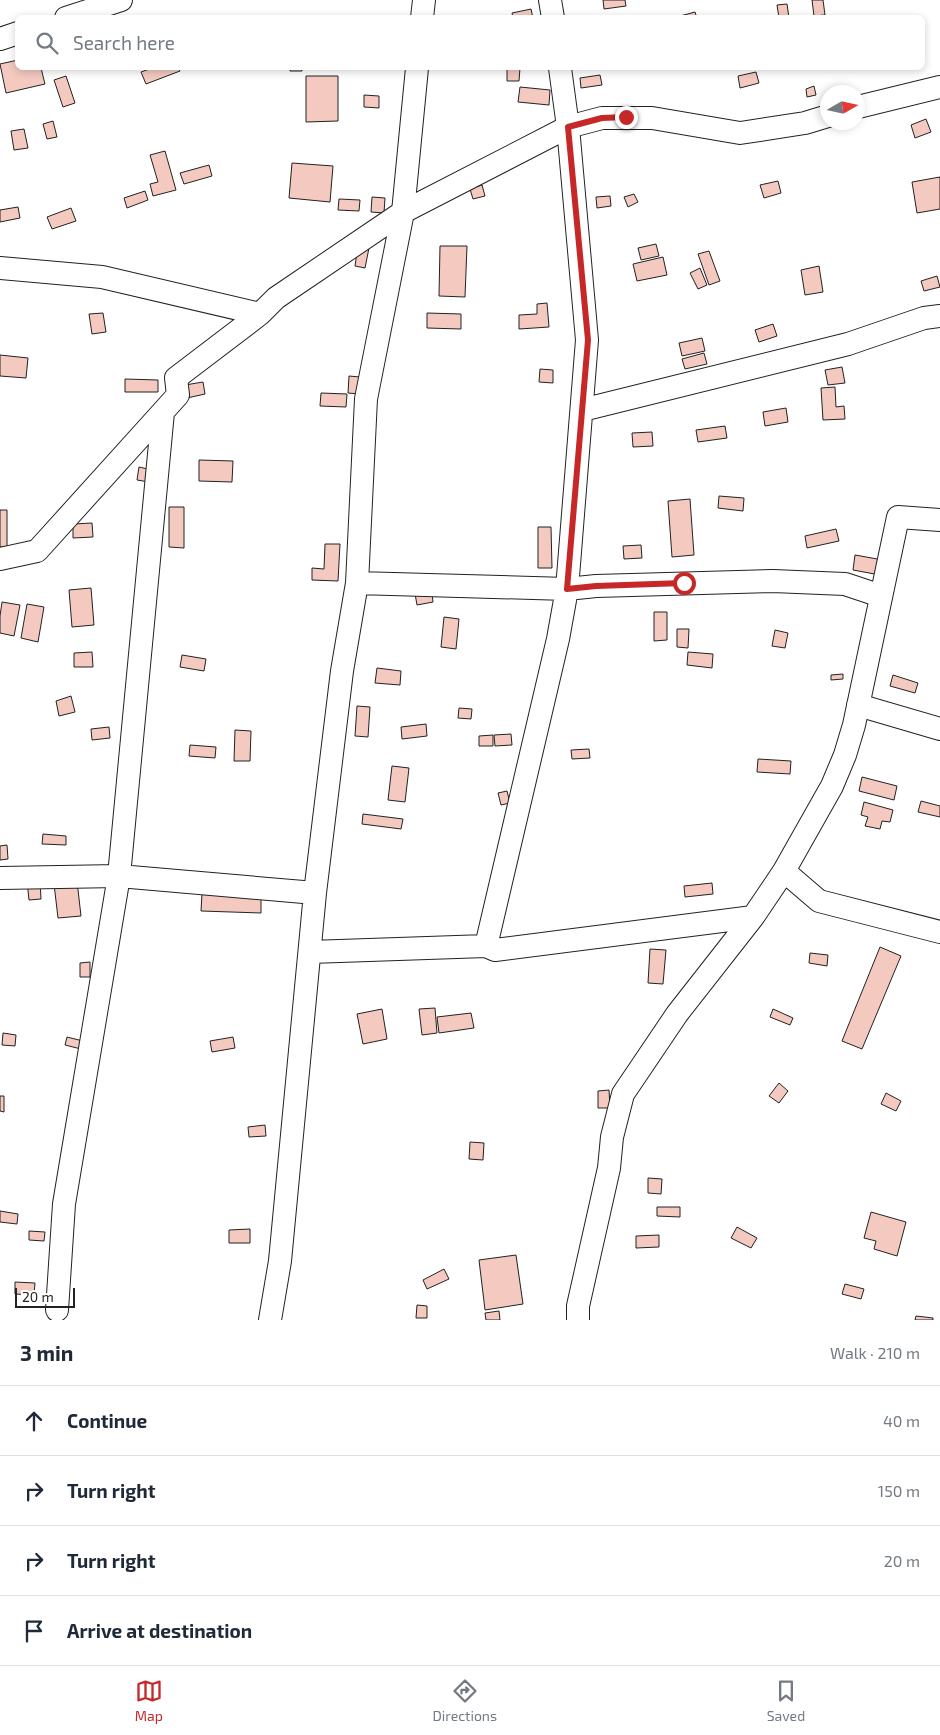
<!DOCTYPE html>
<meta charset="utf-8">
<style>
:root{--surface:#fff;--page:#f2f2f3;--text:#1f2937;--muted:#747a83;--line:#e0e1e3;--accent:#c62828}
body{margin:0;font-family:"Exo 2",sans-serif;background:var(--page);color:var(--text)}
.compass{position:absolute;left:820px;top:85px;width:45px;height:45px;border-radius:50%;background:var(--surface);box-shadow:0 2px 8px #0003;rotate:81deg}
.scale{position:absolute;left:15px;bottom:12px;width:60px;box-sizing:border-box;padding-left:5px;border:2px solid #222;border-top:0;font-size:14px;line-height:18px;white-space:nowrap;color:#222;-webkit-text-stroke:4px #fff;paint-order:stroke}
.stop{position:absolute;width:15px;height:15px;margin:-11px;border:4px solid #c62828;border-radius:50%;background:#fff}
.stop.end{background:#c62828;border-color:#fff;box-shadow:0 1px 5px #0008}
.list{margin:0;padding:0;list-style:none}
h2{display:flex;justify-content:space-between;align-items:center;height:65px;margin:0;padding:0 20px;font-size:21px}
h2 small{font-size:16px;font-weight:400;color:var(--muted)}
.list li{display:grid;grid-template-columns:32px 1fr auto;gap:15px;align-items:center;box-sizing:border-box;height:70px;padding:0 20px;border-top:1px solid var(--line)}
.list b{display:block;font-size:19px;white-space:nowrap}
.list em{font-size:16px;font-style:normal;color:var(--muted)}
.icon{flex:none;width:28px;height:28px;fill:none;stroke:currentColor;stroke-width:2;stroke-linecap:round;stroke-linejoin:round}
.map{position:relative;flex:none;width:940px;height:1320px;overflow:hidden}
.search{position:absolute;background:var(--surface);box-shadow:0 2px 8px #0003;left:15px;right:15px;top:15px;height:55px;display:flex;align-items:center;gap:12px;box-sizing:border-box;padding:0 18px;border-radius:8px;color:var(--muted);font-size:19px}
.sheet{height:345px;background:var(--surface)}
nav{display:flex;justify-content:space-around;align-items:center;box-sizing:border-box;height:70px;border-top:1px solid var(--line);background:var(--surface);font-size:14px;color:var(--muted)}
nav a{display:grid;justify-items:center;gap:2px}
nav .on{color:var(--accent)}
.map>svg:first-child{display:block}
.building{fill:#f3c9c0;stroke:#222}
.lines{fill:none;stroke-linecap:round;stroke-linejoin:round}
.minor-casing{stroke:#222;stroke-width:24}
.minor{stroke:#fff;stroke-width:22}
.route{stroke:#c62828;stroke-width:6}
</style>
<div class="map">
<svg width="940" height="1320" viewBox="0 0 940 1320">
<rect width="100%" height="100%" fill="#fff"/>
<path class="building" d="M 603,0 L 625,0 L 626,6 L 604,9 Z
M 812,0 L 823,0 L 825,15 L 814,16 Z
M 787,4 L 789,18 L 779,18 L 777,5 Z
M 531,9 L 533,18 L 513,18 L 512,13 Z
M 695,12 L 697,18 L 681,18 L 680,16 Z
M 18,60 L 18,68 L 41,68 L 45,84 L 6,93 L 0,64 Z
M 152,68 L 178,68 L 180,71 L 146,84 L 141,72 Z
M 290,68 L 302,68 L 302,71 L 290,71 Z
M 499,68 L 520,68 L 519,81 L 507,81 L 507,68 Z
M 756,72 L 759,83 L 740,88 L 738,76 Z
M 600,75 L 602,85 L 581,88 L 580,78 Z
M 66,76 L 75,103 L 63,107 L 54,80 Z
M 306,76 L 338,76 L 338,121 L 306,122 Z
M 814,86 L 816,95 L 807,97 L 806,89 Z
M 520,87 L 550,90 L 549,105 L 518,102 Z
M 364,95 L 379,96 L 379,108 L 364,107 Z
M 926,119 L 931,132 L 915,138 L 911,125 Z
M 53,121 L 57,137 L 47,139 L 43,124 Z
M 24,129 L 28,148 L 14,150 L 11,131 Z
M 165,151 L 176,190 L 153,196 L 150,184 L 158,182 L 150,155 Z
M 292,163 L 333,166 L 330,202 L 289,198 Z
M 209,165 L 212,176 L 184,184 L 180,173 Z
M 940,177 L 940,209 L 917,213 L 912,182 Z
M 778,181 L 781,193 L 764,198 L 760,185 Z
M 482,185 L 485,196 L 473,199 L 470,189 Z
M 145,191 L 148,200 L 127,208 L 124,198 Z
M 634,194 L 638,202 L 628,207 L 624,197 Z
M 610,196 L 611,206 L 597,208 L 596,197 Z
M 372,197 L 385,198 L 384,213 L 371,212 Z
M 339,199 L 360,200 L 359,211 L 338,210 Z
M 18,207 L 20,218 L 0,222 L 0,210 Z
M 71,208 L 76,221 L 52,229 L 47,217 Z
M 656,244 L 659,256 L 641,260 L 638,248 Z
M 358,246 L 369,248 L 365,268 L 355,266 Z
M 440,246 L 467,246 L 465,297 L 439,296 Z
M 709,251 L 720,281 L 709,285 L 698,254 Z
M 663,257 L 667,275 L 637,281 L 633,264 Z
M 819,266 L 823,292 L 805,295 L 801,270 Z
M 700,268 L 707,285 L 698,289 L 690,273 Z
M 937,276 L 940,287 L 924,291 L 921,281 Z
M 547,303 L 549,327 L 519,329 L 519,315 L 537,314 L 537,304 Z
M 103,313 L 106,332 L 92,334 L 89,314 Z
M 427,313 L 461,314 L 461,329 L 427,328 Z
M 773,324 L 777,336 L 759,342 L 755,330 Z
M 702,338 L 705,351 L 682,356 L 679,343 Z
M 704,353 L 707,364 L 685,369 L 682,359 Z
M 0,355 L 28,358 L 26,378 L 0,376 Z
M 842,367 L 845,383 L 828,385 L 825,370 Z
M 540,369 L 553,370 L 553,383 L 539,382 Z
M 349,376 L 360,377 L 359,394 L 348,393 Z
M 125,379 L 158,380 L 158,392 L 125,392 Z
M 203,382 L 205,394 L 187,398 L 185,385 Z
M 835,387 L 836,407 L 844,406 L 845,419 L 823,420 L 821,388 Z
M 321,393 L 347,394 L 346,407 L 320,406 Z
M 786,408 L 788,422 L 765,426 L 763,412 Z
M 725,426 L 727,438 L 698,442 L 696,430 Z
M 652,432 L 653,446 L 633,447 L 632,433 Z
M 199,460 L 233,461 L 232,482 L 199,481 Z
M 139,467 L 152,470 L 149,482 L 137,480 Z
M 719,496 L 744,498 L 743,511 L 718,508 Z
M 690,499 L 694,555 L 672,557 L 668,501 Z
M 169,507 L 184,507 L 184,548 L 169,547 Z
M 0,510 L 7,510 L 7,547 L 0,547 Z
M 92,523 L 93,537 L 73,538 L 73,524 Z
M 538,527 L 551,527 L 552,568 L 538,568 Z
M 836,529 L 839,541 L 807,548 L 805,536 Z
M 325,544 L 340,544 L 338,581 L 312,580 L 312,568 L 324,569 Z
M 641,545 L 642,558 L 624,559 L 623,546 Z
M 855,555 L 883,560 L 880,575 L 853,570 Z
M 431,585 L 433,602 L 417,605 L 414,588 Z
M 91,588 L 94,625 L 72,627 L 69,590 Z
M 2,602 L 20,605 L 14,636 L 0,633 L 0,616 Z
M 27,604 L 44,607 L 38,642 L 21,638 Z
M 654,612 L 667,612 L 667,640 L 654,641 Z
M 444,617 L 459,619 L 456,649 L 441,647 Z
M 677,629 L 689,629 L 688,648 L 677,647 Z
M 775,630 L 788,633 L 785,648 L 772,646 Z
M 92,652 L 93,667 L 74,667 L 74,653 Z
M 688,652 L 713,654 L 712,668 L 687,665 Z
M 182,655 L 206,659 L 204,671 L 180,667 Z
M 377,668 L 401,671 L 400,685 L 375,683 Z
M 843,674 L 843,679 L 831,680 L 831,675 Z
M 893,675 L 918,683 L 915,693 L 890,686 Z
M 71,696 L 75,712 L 59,716 L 56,701 Z
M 357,706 L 370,707 L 368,737 L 355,736 Z
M 459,708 L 472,709 L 471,719 L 458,718 Z
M 426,724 L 427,736 L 402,739 L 401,727 Z
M 109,727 L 110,738 L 92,740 L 91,729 Z
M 235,730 L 251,731 L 250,761 L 234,761 Z
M 511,734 L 512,745 L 495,746 L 494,735 Z
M 493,735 L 493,746 L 479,746 L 479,736 Z
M 190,745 L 216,747 L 215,758 L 189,756 Z
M 589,749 L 590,758 L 572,759 L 571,750 Z
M 758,759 L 791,761 L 790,774 L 757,772 Z
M 392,766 L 409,768 L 405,802 L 388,800 Z
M 862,777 L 897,786 L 894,800 L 859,791 Z
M 507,791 L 510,803 L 501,805 L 498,793 Z
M 921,801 L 940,806 L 940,817 L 918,812 Z
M 864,802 L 893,810 L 890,822 L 882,821 L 880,829 L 865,826 L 868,817 L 861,815 Z
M 363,814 L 403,819 L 401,829 L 362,824 Z
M 43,834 L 66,836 L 66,845 L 42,844 Z
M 7,845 L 8,859 L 0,860 L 0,846 Z
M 40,880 L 41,899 L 29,900 L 27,881 Z
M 77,881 L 81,916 L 58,918 L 54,884 Z
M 712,883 L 713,894 L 685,897 L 684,886 Z
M 202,893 L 261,895 L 261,913 L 201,911 Z
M 880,947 L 901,956 L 862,1049 L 842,1041 Z
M 650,949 L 666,950 L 663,984 L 648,983 Z
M 810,953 L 828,955 L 827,966 L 809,963 Z
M 90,962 L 90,977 L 80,977 L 80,963 Z
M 435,1008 L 437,1033 L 422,1035 L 419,1009 Z
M 382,1009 L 387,1039 L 363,1044 L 357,1014 Z
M 773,1009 L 793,1018 L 790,1025 L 770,1017 Z
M 471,1013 L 474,1028 L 439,1033 L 437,1017 Z
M 3,1033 L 16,1035 L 15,1046 L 2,1045 Z
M 67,1037 L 83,1041 L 81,1049 L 65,1045 Z
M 233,1037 L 235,1048 L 212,1052 L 210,1041 Z
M 779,1083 L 788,1091 L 779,1103 L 769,1096 Z
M 609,1090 L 610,1108 L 598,1108 L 598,1091 Z
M 886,1093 L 901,1101 L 896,1111 L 881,1104 Z
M 0,1096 L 4,1096 L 4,1112 L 0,1111 Z
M 265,1125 L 266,1136 L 249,1137 L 248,1127 Z
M 470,1142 L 484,1143 L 483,1160 L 469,1159 Z
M 648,1178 L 662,1179 L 661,1194 L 648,1193 Z
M 657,1207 L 680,1207 L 680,1217 L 657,1216 Z
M 0,1211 L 18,1214 L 17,1224 L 0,1222 Z
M 871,1212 L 906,1222 L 897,1256 L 874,1249 L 876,1241 L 864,1238 Z
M 737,1227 L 757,1238 L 751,1248 L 731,1238 Z
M 250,1229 L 250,1243 L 229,1243 L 229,1230 Z
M 29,1231 L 45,1232 L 44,1241 L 29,1240 Z
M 659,1235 L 659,1247 L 636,1248 L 636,1236 Z
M 516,1255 L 523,1304 L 485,1310 L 479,1260 Z
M 444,1269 L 449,1279 L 427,1289 L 423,1280 Z
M 15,1282 L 35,1283 L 34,1295 L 15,1294 Z
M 845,1284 L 864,1289 L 861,1299 L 842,1294 Z
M 417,1305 L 427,1306 L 427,1318 L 416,1318 Z
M 499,1311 L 500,1320 L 486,1320 L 485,1313 Z
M 916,1316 L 933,1318 L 933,1320 L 915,1320 Z"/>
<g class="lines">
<g class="minor-casing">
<path id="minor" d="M 550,0 L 553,18
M 66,18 L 121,0
M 422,18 L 424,0
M 0,39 L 18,33
M 560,68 L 568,127 L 587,340 L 567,589 L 558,639 L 486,946 L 495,950 L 753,917
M 858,107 L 940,87
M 0,268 L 102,277 L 260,314
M 582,410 L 848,344 L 924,318 L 940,316
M 0,559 L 37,551 L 178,395 L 176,378 L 260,314 L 276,298 L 403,212 L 417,68
M 357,583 L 567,589 L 596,586 L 773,581 L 845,584 L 881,596
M 858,705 L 940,729
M 784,871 L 819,901 L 940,932
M 0,878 L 119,876 L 315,893
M 310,952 L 486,946
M 57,1310 L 64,1204 L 119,876 L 163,412
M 270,1320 L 280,1261 L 315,893 L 342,671 L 357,583 L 366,399 L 403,212 L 568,127 L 602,118 L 652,118 L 740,133 L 805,123 L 828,116
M 578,1320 L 578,1306 L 609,1168 L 612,1137 L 623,1094 L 677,1014 L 753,917 L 784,871 L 832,786 L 845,755 L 854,725 L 898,517 L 940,520"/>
</g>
<use href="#minor" class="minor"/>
</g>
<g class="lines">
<path class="route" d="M 626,117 L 602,118 L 568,127 L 588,340 L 567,589 L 596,586 L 684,583"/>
</g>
</svg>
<svg class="compass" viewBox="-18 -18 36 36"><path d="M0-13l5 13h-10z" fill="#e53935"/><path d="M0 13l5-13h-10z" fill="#747a83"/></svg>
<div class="scale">20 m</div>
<div class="stop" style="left:684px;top:583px"></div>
<div class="stop end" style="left:626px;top:117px"></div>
<div class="search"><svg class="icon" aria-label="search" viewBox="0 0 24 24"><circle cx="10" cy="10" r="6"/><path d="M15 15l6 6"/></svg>Search here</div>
</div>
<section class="sheet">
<h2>3 min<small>Walk · 210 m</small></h2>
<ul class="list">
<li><svg class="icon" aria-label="ahead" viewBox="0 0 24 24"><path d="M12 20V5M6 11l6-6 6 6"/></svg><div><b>Continue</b></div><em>40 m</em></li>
<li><svg class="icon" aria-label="right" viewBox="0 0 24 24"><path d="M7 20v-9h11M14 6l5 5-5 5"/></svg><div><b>Turn right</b></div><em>150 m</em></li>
<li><svg class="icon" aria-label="right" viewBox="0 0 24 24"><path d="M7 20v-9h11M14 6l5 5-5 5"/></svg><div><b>Turn right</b></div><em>20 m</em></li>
<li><svg class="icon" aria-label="arrive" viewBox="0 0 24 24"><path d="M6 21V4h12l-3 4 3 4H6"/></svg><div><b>Arrive at destination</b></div></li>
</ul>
</section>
<nav>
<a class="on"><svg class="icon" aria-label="map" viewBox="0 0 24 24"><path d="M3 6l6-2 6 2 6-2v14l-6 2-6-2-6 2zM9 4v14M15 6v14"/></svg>Map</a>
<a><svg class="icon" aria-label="directions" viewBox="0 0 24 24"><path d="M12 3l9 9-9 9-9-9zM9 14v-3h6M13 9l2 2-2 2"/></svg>Directions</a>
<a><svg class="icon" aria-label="saved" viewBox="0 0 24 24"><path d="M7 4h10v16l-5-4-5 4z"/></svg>Saved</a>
</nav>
